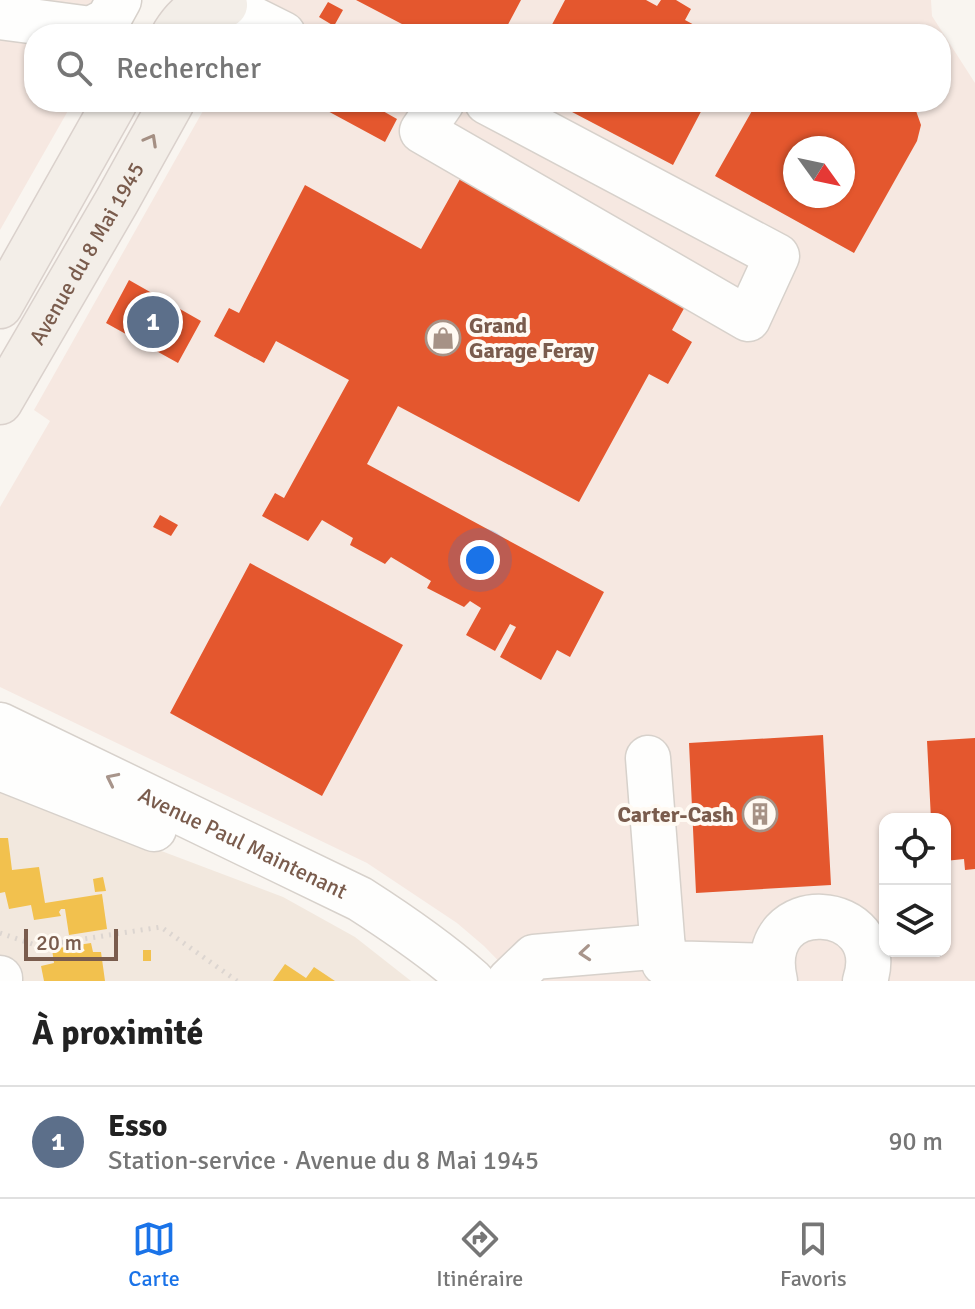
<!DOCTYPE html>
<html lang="fr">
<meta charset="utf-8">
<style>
:root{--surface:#fff;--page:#f6f6f6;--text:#222;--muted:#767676;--line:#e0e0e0;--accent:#1a73e8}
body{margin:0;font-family:Signika,sans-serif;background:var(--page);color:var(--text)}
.controls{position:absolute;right:24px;bottom:24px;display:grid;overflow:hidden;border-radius:16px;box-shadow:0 2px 6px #0004}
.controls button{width:72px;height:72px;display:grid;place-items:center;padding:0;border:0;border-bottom:2px solid var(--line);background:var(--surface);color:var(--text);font:40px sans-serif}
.compass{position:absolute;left:783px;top:136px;width:72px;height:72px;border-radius:50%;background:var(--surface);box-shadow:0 2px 6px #0004;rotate:123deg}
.scale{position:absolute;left:24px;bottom:20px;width:94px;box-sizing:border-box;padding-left:8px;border:4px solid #7a5c4d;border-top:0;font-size:22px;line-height:28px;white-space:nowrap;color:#7a5c4d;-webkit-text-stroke:6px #fffaf3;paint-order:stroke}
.you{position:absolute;left:480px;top:560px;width:28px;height:28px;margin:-20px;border:6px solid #fff;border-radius:50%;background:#1a73e8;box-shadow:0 0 0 12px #1a73e833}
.badge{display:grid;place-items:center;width:52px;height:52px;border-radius:50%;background:var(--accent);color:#fff;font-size:26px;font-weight:700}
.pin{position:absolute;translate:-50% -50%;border:4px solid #fff;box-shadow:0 2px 8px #0006}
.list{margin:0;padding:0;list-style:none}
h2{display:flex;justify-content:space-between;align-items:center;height:104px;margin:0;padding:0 32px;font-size:34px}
h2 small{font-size:26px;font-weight:400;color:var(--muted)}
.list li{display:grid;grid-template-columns:52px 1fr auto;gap:24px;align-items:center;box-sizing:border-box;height:112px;padding:0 32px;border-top:2px solid var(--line)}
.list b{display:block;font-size:30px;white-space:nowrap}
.list p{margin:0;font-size:26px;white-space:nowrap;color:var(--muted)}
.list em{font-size:26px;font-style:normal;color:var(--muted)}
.icon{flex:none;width:44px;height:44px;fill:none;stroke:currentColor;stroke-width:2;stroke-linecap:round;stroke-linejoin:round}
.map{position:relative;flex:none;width:975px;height:981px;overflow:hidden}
.search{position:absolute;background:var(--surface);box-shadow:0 2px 6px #0004;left:24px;right:24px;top:24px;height:88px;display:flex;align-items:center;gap:20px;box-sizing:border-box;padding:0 28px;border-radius:32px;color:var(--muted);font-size:30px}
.sheet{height:216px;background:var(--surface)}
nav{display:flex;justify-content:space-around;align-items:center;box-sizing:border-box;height:112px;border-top:2px solid var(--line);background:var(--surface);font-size:22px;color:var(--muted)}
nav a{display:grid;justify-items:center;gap:4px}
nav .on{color:var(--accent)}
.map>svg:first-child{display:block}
.residential{fill:#f2e8de}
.commercial{fill:#f6e8e1;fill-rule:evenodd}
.homes{fill:#f2c14e}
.shops{fill:#e4572e;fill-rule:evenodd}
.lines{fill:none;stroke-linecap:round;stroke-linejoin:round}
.minor-casing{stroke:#d7d1cb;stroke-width:47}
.major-casing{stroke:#dad1cc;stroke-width:47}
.path{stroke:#dcd5d0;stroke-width:5;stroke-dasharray:2 6;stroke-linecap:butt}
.minor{stroke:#fefefd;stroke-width:44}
.major{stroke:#f3eee8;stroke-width:44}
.oneway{stroke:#a48f83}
.oneway2{stroke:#a8958b}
.labels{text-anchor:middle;stroke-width:8;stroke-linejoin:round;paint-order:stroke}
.street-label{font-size:22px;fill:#7a5c4d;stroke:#fffaf3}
.poi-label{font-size:22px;font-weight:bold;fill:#7a5c4d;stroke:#fffaf3;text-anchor:start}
</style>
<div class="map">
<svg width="975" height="981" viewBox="0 0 975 981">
<rect width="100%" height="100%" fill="#f9f5f0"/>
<path class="residential" d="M 0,790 L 283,897 L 355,937 L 411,981 L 0,981 Z"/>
<path class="commercial" d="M 0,0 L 131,0 L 34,34 L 34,102 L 73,102 L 0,230 Z
M 266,0 L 931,0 L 932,16 L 975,83 L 975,981 L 518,981 L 484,946 L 457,923 L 367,863 L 0,687 L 0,507 L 50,421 L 34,410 L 208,102 L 941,102 L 941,34 L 247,34 ZM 795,148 L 843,148 L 843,196 L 795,196 ZM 885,819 L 945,819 L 945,951 L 885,951 Z"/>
<path class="homes" d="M 0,838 L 8,838 L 12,870 L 39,867 L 45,903 L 102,894 L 107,929 L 69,935 L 65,909 L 61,909 L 59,912 L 61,916 L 34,920 L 31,905 L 9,909 L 5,892 L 0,893 Z
M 103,877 L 106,891 L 95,892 L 93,879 Z
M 91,943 L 93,952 L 101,952 L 105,981 L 44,981 L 41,966 L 54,963 L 52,949 Z
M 143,950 L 151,950 L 151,961 L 143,961 Z
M 285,964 L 306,978 L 314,967 L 335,981 L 273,981 Z"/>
<path class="shops" d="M 356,0 L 521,0 L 503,34 L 421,34 Z
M 565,0 L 646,0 L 657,6 L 661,0 L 676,0 L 691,9 L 685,20 L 711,34 L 547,34 Z
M 328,2 L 343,10 L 334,26 L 319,17 Z
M 311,102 L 367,102 L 397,119 L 385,142 Z
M 553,102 L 706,102 L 673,165 Z
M 757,102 L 910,102 L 915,108 L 921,125 L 917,141 L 854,253 L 715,176 ZM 795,148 L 843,148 L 843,196 L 795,196 Z
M 460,179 L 687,303 L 672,330 L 692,342 L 668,384 L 649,374 L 579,502 L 398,406 L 367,464 L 604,592 L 570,657 L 557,650 L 541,680 L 500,657 L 516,627 L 510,624 L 495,651 L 466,635 L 481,608 L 470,601 L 464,607 L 427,588 L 431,581 L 391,557 L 385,564 L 350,545 L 353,538 L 322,520 L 308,541 L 262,516 L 275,493 L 284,498 L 349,380 L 276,341 L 264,363 L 214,336 L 229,308 L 239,313 L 305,185 L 421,249 Z
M 129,280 L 201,321 L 178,363 L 106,323 Z
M 160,515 L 178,525 L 171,536 L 153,527 Z
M 250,563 L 403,645 L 322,796 L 170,713 Z
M 823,735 L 831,885 L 696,893 L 689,743 Z
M 975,738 L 975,869 L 965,870 L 964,859 L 945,861 L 945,819 L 931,819 L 927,741 Z"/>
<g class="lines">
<g class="minor-casing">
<g id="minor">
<path d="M 225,5 L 283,34"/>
<path d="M 0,17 L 91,29 L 108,20 L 119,0"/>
<path d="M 442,102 L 422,131 L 748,319 L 777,256 L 487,102"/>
<path id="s1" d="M 0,725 L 360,899 C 399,924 437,950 472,981"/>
<path d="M 648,758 L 664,963 L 772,966"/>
<path d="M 0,768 L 154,829"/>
<path d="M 0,978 L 0,981"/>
<path d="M 509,981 L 534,957 L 663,946"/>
<path d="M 775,981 C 754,890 891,901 865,981"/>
</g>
</g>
<g class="major-casing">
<g id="major">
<path d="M 174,34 C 186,15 202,1 225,5"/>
<path d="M 0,306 L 115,102"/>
<path id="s2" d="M 0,402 L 117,201 L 172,102"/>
</g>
</g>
<path class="path" d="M 0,933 L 38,946 L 161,927 L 237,981"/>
<use href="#minor" class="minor"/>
<use href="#major" class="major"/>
</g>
<defs><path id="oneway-chevron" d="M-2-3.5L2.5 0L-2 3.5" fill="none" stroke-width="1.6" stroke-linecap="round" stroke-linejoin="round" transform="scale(2)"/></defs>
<use class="oneway" href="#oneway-chevron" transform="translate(151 140) rotate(-61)"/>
<g class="oneway2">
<use href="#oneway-chevron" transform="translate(112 779) rotate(-154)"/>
<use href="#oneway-chevron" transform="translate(585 953) rotate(175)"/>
</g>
<defs>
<g id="shop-ring" transform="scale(1.8)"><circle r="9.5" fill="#fffaf3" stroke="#a69286" stroke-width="1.5"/><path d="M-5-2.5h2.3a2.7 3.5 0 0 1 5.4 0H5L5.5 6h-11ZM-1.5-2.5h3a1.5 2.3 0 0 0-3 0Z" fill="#a69286"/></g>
<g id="building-ring" transform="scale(1.8)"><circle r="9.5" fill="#fffaf3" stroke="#a69286" stroke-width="1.5"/><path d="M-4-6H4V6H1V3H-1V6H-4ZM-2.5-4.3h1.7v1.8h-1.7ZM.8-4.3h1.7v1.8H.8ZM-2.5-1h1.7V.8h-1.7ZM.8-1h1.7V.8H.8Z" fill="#a69286"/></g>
</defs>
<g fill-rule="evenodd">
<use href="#shop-ring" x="443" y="338"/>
<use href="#building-ring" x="760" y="814"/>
</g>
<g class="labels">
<g class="street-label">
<text dy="8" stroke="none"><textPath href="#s2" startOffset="172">Avenue du 8 Mai 1945</textPath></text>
<text dy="8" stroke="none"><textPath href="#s1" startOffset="270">Avenue Paul Maintenant</textPath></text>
</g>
<g class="poi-label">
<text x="469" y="333">Grand<tspan x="469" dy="25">Garage Feray</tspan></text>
<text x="734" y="822" text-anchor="end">Carter-Cash</text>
</g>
</g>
</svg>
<div class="controls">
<button><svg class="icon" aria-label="locate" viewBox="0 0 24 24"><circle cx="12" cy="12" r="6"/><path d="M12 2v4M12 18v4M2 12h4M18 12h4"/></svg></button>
<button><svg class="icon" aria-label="layers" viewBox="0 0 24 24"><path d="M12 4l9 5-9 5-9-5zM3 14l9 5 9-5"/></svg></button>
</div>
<svg class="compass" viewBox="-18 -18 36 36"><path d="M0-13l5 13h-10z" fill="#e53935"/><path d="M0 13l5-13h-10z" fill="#767676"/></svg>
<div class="scale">20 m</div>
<div class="you"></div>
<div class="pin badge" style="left:153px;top:322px;background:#5c6f8a">1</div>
<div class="search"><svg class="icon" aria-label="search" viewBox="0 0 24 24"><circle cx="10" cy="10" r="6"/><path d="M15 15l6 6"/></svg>Rechercher</div>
</div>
<section class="sheet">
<h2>À proximité<small></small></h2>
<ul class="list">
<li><span class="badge" style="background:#5c6f8a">1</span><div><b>Esso</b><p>Station-service · Avenue du 8 Mai 1945</p></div><em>90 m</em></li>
</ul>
</section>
<nav>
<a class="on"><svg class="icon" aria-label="map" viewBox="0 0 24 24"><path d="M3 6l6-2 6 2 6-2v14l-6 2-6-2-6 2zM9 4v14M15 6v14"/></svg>Carte</a>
<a><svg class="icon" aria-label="directions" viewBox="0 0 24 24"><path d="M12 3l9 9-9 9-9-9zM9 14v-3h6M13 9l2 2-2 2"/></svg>Itinéraire</a>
<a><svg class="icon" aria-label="saved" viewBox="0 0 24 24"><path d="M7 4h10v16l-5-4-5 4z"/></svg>Favoris</a>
</nav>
